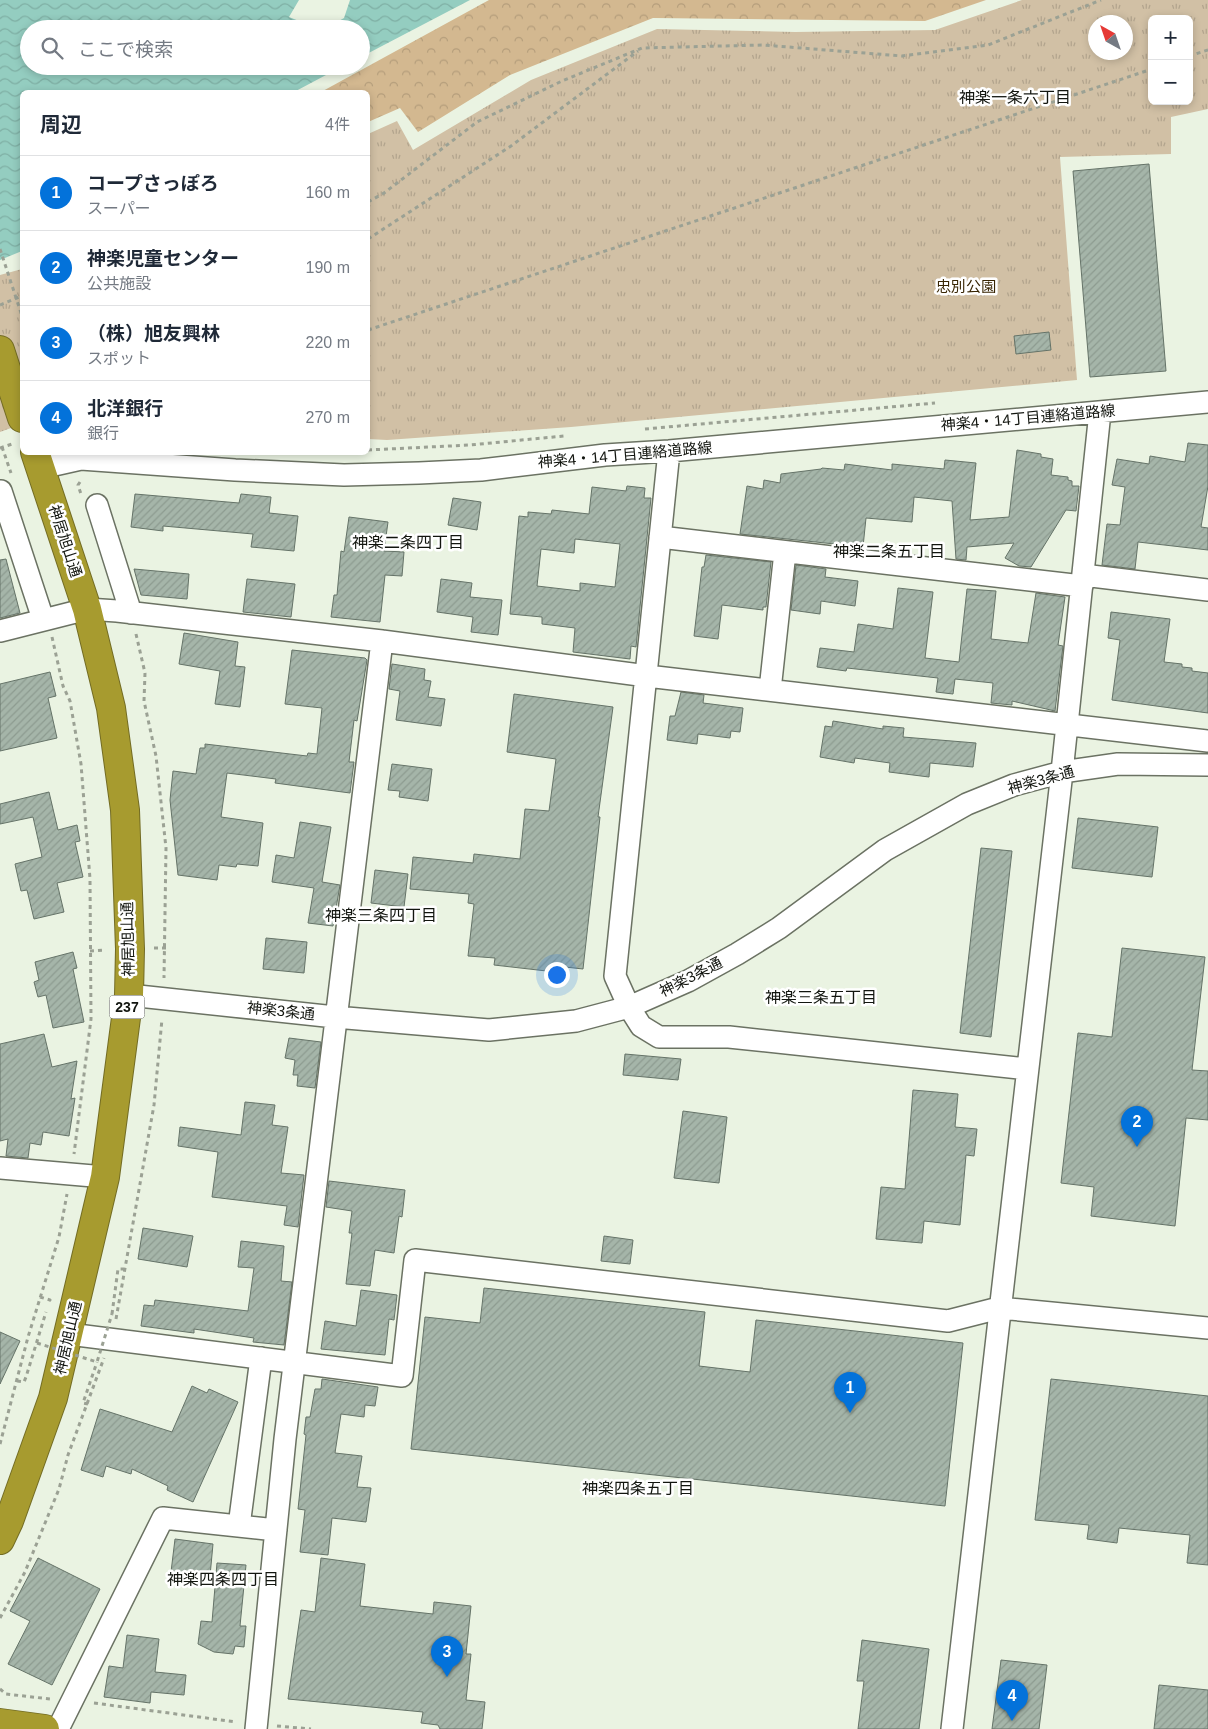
<!DOCTYPE html>
<html lang="ja">
<meta charset="utf-8">
<style>
:root{--surface:#fff;--page:#f6f6f7;--text:#1f2937;--muted:#747a83;--line:#e0e1e3;--accent:#0372da}
body{margin:0;font-family:Arial,"Noto Sans JP",sans-serif;background:var(--page);color:var(--text)}
.controls{position:absolute;right:15px;top:15px;display:grid;overflow:hidden;border-radius:8px;box-shadow:0 2px 8px #0003}
.controls button{width:45px;height:45px;display:grid;place-items:center;padding:0;border:0;border-bottom:1px solid var(--line);background:var(--surface);color:var(--text);font:25px sans-serif}
.compass{position:absolute;left:1088px;top:15px;width:45px;height:45px;border-radius:50%;background:var(--surface);box-shadow:0 2px 8px #0003;rotate:320deg}
.you{position:absolute;left:556px;top:974px;width:18px;height:18px;margin:-12px;border:4px solid #fff;border-radius:50%;background:#1a73e8;box-shadow:0 0 0 8px #1a73e833}
.badge{display:grid;place-items:center;width:32px;height:32px;border-radius:50%;background:var(--accent);color:#fff;font-size:16px;font-weight:700}
.pin{position:absolute;translate:-50% -41px;filter:drop-shadow(0 1px 2px #0008)}
.pin::after{content:'';position:absolute;top:26px;width:18px;height:15px;background:inherit;clip-path:polygon(0 0,100% 0,50% 100%)}
.list{margin:0;padding:0;list-style:none}
h2{display:flex;justify-content:space-between;align-items:center;height:65px;margin:0;padding:0 20px;font-size:21px}
h2 small{font-size:16px;font-weight:400;color:var(--muted)}
.list li{display:grid;grid-template-columns:32px 1fr auto;gap:15px;align-items:center;box-sizing:border-box;height:75px;padding:0 20px;border-top:1px solid var(--line)}
.list b{display:block;font-size:19px;white-space:nowrap}
.list p{margin:0;font-size:16px;white-space:nowrap;color:var(--muted)}
.list em{font-size:16px;font-style:normal;color:var(--muted)}
.icon{flex:none;width:28px;height:28px;fill:none;stroke:currentColor;stroke-width:2;stroke-linecap:round;stroke-linejoin:round}
.map{position:relative;flex:none;width:1208px;height:1729px;overflow:hidden}
.search{position:absolute;background:var(--surface);box-shadow:0 2px 8px #0003;left:20px;top:20px;width:350px;height:55px;display:flex;align-items:center;gap:12px;box-sizing:border-box;padding:0 18px;border-radius:28px;color:var(--muted);font-size:19px}
.panel{position:absolute;background:var(--surface);box-shadow:0 2px 8px #0003;left:20px;top:90px;width:350px;height:365px;border-radius:8px}
.map>svg:first-child{display:block}
.grass{fill:url(#grass-tufts);fill-rule:evenodd}
.forest{fill:url(#forest-crowns)}
.water{fill:url(#water-waves)}
.building{fill:url(#building-hatch);stroke:#657368;fill-rule:evenodd}
.lines{fill:none;stroke-linecap:round;stroke-linejoin:round}
.minor-casing{stroke:#6b7263;stroke-width:24}
.highway-casing{stroke:#736c24;stroke-width:30}
.path{stroke:#9ba194;stroke-width:3;stroke-dasharray:4 4;stroke-linecap:butt}
.minor{stroke:#fff;stroke-width:21}
.highway{stroke:#a79b2f;stroke-width:28}
.path-bridge{stroke:#9ba194;stroke-width:3;stroke-dasharray:4 4;stroke-linecap:butt}
.labels{text-anchor:middle;stroke-width:5;stroke-linejoin:round;paint-order:stroke}
.shield{fill:#fff;stroke:#595b57;stroke-width:1}
.shield-label{font-size:14px;font-weight:bold;fill:#12150f}
.park-label{font-size:15px;fill:#382503;stroke:#fff}
.street-label{font-size:15px;fill:#12150f;stroke:#fff}
.neighbourhood-label{font-size:16px;fill:#12150f;stroke:#fff}
</style>
<div class="map">
<svg width="1208" height="1729" viewBox="0 0 1208 1729">
<defs>
<pattern id="grass-tufts" width="24" height="20" patternUnits="userSpaceOnUse" patternTransform="scale(1.25)"><rect width="24" height="20" fill="#d1c0a5"/><path d="M3 7l-1-3M5 7V3M7 7l1-3M15 17l-1-3M17 17v-4M19 17l1-3" fill="none" stroke="#b2a48d"/></pattern>
<pattern id="forest-crowns" width="20" height="18" patternUnits="userSpaceOnUse" patternTransform="scale(1.25)"><rect width="20" height="18" fill="#d3b890"/><path d="M2 6a3 3 0 1 1 6 0M12 15a3 3 0 1 1 6 0" fill="none" stroke="#b49d7b"/></pattern>
<pattern id="water-waves" width="16" height="10" patternUnits="userSpaceOnUse" patternTransform="scale(1.25)"><rect width="16" height="10" fill="#94cdc0"/><path d="M0 5q4-4 8 0t8 0" fill="none" stroke="#7fafa4"/></pattern>
<pattern id="building-hatch" width="6" height="6" patternUnits="userSpaceOnUse" patternTransform="scale(1.25)"><rect width="6" height="6" fill="#a5b5a9"/><path d="M-1 1l2-2M0 6l6-6M5 7l2-2" fill="none" stroke="#8d9b90"/></pattern>
</defs>
<rect width="100%" height="100%" fill="#eaf3e2"/>
<path class="grass" d="M 1022,0 L 1208,0 L 1208,109 L 1171,117 L 1171,154 L 1060,157 L 1077,380 L 571,427 L 387,440 L 368,439 L 368,134 L 397,121 L 413,150 L 531,80 L 657,29 L 795,32 L 935,30 ZM 1152,19 L 1189,19 L 1189,101 L 1152,101 ZM 1096,22 L 1126,22 L 1126,52 L 1096,52 Z
M 22,269 L 22,424 L 0,432 L 0,275 Z"/>
<path class="forest" d="M 489,0 L 986,0 L 925,21 L 653,18 L 510,75 L 418,132 L 400,108 L 368,122 L 368,92 L 321,92 Z"/>
<path class="water" d="M 0,0 L 299,0 L 289,17 L 319,29 L 29,29 L 29,66 L 343,66 L 294,92 L 22,92 L 22,251 L 0,260 Z
M 350,0 L 470,0 L 361,57 L 361,29 L 325,29 L 344,18 Z"/>
<path class="building" d="M 1149,164 L 1166,371 L 1090,377 L 1073,171 Z
M 1049,332 L 1051,350 L 1016,354 L 1014,336 Z
M 1188,443 L 1208,445 L 1208,486 L 1201,527 L 1208,528 L 1208,550 L 1138,542 L 1135,569 L 1102,565 L 1107,524 L 1120,525 L 1125,487 L 1112,485 L 1117,459 L 1149,464 L 1150,456 L 1185,462 Z
M 1017,450 L 1041,454 L 1041,457 L 1053,459 L 1051,475 L 1068,477 L 1068,480 L 1072,481 L 1072,486 L 1079,486 L 1076,511 L 1066,510 L 1031,567 L 1019,566 L 1005,558 L 1014,543 L 967,547 L 966,560 L 956,559 L 952,501 L 914,497 L 912,522 L 866,518 L 863,547 L 740,534 L 747,486 L 763,489 L 764,480 L 780,483 L 781,474 L 821,469 L 822,468 L 844,470 L 845,464 L 892,470 L 892,464 L 944,469 L 945,460 L 976,463 L 970,520 L 1009,517 Z
M 627,486 L 645,488 L 644,498 L 651,498 L 636,647 L 631,646 L 630,659 L 573,652 L 575,628 L 542,624 L 542,617 L 510,614 L 519,516 L 528,517 L 528,512 L 551,514 L 552,510 L 589,514 L 592,487 L 626,491 ZM 575,539 L 620,544 L 615,587 L 580,583 L 580,591 L 537,586 L 541,549 L 574,553 Z
M 135,494 L 239,503 L 241,494 L 271,497 L 269,513 L 298,516 L 294,551 L 251,547 L 253,534 L 163,526 L 163,531 L 131,527 Z
M 453,498 L 481,502 L 477,530 L 448,525 Z
M 349,517 L 388,522 L 384,551 L 404,552 L 402,576 L 385,575 L 380,622 L 331,617 L 334,595 L 337,595 L 341,551 L 344,552 Z
M 706,555 L 771,562 L 766,607 L 763,607 L 763,610 L 722,605 L 718,639 L 694,636 L 702,567 L 704,567 Z
M 6,559 L 20,613 L 0,618 L 0,560 Z
M 796,565 L 826,569 L 825,577 L 858,581 L 855,606 L 821,601 L 820,614 L 791,610 Z
M 134,569 L 189,574 L 187,599 L 141,595 Z
M 247,579 L 295,584 L 291,617 L 243,612 Z
M 441,579 L 472,583 L 470,597 L 502,600 L 498,635 L 471,632 L 473,617 L 437,612 Z
M 898,588 L 933,592 L 925,658 L 959,662 L 967,589 L 996,591 L 991,639 L 1028,643 L 1036,593 L 1065,597 L 1058,645 L 1063,646 L 1055,711 L 1012,701 L 1012,705 L 991,703 L 993,683 L 955,679 L 953,694 L 936,692 L 938,678 L 847,668 L 846,671 L 817,667 L 820,648 L 854,652 L 858,624 L 893,629 Z
M 1111,612 L 1170,619 L 1164,662 L 1182,664 L 1182,667 L 1192,668 L 1192,671 L 1208,673 L 1208,713 L 1112,700 L 1120,640 L 1108,638 Z
M 184,633 L 238,642 L 235,666 L 245,667 L 240,707 L 215,704 L 220,671 L 179,664 Z
M 292,650 L 365,658 L 367,660 L 357,721 L 354,720 L 349,762 L 354,762 L 350,793 L 275,783 L 276,779 L 227,773 L 221,817 L 263,823 L 258,866 L 237,864 L 236,867 L 219,865 L 217,880 L 178,875 L 170,800 L 173,771 L 196,774 L 200,748 L 205,748 L 205,744 L 307,756 L 308,753 L 317,754 L 322,708 L 285,704 Z
M 392,664 L 425,669 L 424,680 L 431,681 L 428,697 L 445,699 L 441,726 L 396,720 L 400,691 L 389,689 Z
M 50,672 L 56,696 L 48,698 L 57,738 L 0,751 L 0,684 Z
M 681,692 L 704,695 L 703,703 L 743,708 L 740,732 L 731,731 L 730,738 L 698,734 L 697,744 L 667,740 L 670,716 L 675,716 Z
M 514,694 L 613,707 L 598,817 L 600,817 L 583,969 L 565,967 L 564,973 L 494,965 L 495,958 L 468,956 L 474,904 L 468,903 L 469,894 L 410,889 L 413,857 L 473,863 L 474,854 L 520,859 L 525,809 L 549,811 L 556,759 L 507,752 Z
M 833,721 L 883,729 L 883,726 L 904,728 L 903,737 L 976,743 L 973,767 L 930,763 L 929,777 L 889,772 L 890,763 L 855,758 L 854,763 L 820,757 L 825,726 L 832,727 Z
M 392,764 L 432,769 L 428,801 L 399,797 L 400,791 L 388,790 Z
M 49,792 L 58,830 L 77,825 L 80,841 L 75,842 L 83,877 L 57,883 L 64,912 L 34,919 L 27,890 L 21,891 L 15,864 L 42,857 L 33,817 L 0,824 L 0,804 Z
M 1078,818 L 1158,827 L 1152,877 L 1072,868 Z
M 300,822 L 331,827 L 322,882 L 340,885 L 333,926 L 308,923 L 314,888 L 272,882 L 276,855 L 294,858 Z
M 981,848 L 1012,851 L 991,1037 L 960,1033 Z
M 375,870 L 408,874 L 404,907 L 371,903 Z
M 266,938 L 307,942 L 304,973 L 263,969 Z
M 1122,948 L 1205,957 L 1192,1070 L 1208,1071 L 1208,1120 L 1186,1118 L 1175,1226 L 1091,1216 L 1094,1187 L 1061,1183 L 1078,1033 L 1112,1037 Z
M 73,952 L 77,968 L 73,969 L 84,1022 L 53,1028 L 46,995 L 38,997 L 34,982 L 39,980 L 35,962 Z
M 44,1034 L 52,1067 L 77,1061 L 71,1099 L 75,1098 L 69,1136 L 43,1132 L 41,1145 L 30,1143 L 28,1158 L 6,1156 L 8,1139 L 0,1141 L 0,1044 Z
M 289,1038 L 321,1042 L 315,1088 L 297,1086 L 298,1075 L 293,1075 L 295,1060 L 285,1058 Z
M 625,1054 L 681,1059 L 678,1080 L 623,1075 Z
M 913,1090 L 958,1094 L 955,1127 L 977,1129 L 974,1156 L 966,1155 L 960,1225 L 924,1221 L 922,1243 L 876,1239 L 881,1187 L 905,1189 Z
M 245,1102 L 275,1105 L 272,1125 L 288,1127 L 281,1173 L 304,1175 L 298,1227 L 284,1225 L 287,1206 L 212,1197 L 218,1152 L 178,1146 L 180,1127 L 241,1135 Z
M 683,1111 L 727,1117 L 719,1183 L 674,1178 Z
M 329,1181 L 405,1190 L 402,1217 L 399,1216 L 394,1253 L 375,1250 L 370,1286 L 346,1284 L 352,1233 L 349,1233 L 352,1211 L 326,1207 Z
M 143,1228 L 193,1236 L 187,1267 L 138,1259 Z
M 604,1236 L 633,1240 L 630,1264 L 601,1261 Z
M 241,1241 L 284,1246 L 281,1281 L 292,1282 L 284,1345 L 253,1342 L 254,1338 L 194,1329 L 194,1333 L 141,1326 L 144,1305 L 154,1306 L 155,1300 L 248,1311 L 254,1268 L 238,1267 Z
M 484,1288 L 705,1312 L 699,1366 L 750,1372 L 756,1320 L 963,1343 L 945,1506 L 411,1449 L 425,1317 L 480,1323 Z
M 361,1290 L 397,1295 L 394,1320 L 389,1319 L 385,1355 L 321,1349 L 325,1321 L 356,1326 Z
M 0,1332 L 20,1341 L 0,1384 Z
M 322,1379 L 378,1387 L 375,1406 L 365,1405 L 364,1417 L 341,1414 L 335,1453 L 362,1456 L 357,1487 L 371,1488 L 366,1522 L 332,1518 L 328,1555 L 300,1552 L 305,1510 L 298,1509 L 306,1435 L 304,1434 L 306,1417 L 310,1417 L 315,1389 L 321,1389 Z
M 1051,1379 L 1208,1396 L 1208,1565 L 1187,1563 L 1190,1535 L 1119,1528 L 1117,1543 L 1087,1539 L 1089,1525 L 1035,1520 Z
M 192,1386 L 207,1393 L 209,1389 L 238,1402 L 193,1502 L 167,1490 L 168,1486 L 132,1469 L 131,1474 L 106,1466 L 103,1477 L 81,1470 L 100,1409 L 172,1432 Z
M 175,1539 L 213,1544 L 210,1576 L 171,1572 Z
M 38,1558 L 100,1589 L 52,1685 L 8,1664 L 30,1621 L 10,1611 Z
M 321,1558 L 365,1564 L 360,1606 L 433,1614 L 434,1602 L 471,1606 L 466,1654 L 471,1654 L 466,1700 L 485,1702 L 482,1729 L 440,1729 L 438,1725 L 421,1723 L 423,1712 L 288,1699 L 301,1610 L 315,1612 Z
M 217,1563 L 246,1565 L 240,1626 L 246,1626 L 244,1647 L 235,1646 L 233,1654 L 214,1652 L 198,1644 L 201,1621 L 212,1622 Z
M 127,1635 L 159,1639 L 155,1672 L 186,1675 L 184,1695 L 151,1692 L 150,1703 L 104,1697 L 109,1666 L 123,1668 Z
M 862,1640 L 929,1649 L 919,1729 L 858,1729 L 864,1681 L 857,1681 Z
M 1001,1660 L 1047,1665 L 1039,1729 L 992,1729 Z
M 1159,1685 L 1208,1690 L 1208,1729 L 1154,1729 Z"/>
<g class="lines">
<g class="minor-casing">
<path id="minor" d="M 669,451 L 615,976 L 629,1007 L 641,1026 L 659,1037 L 729,1037 L 1027,1069
M 41,468 L 81,459 L 235,470 L 344,475 L 419,473 L 481,470 L 605,455 L 669,451 L 1208,402
M 1,491 L 43,619
M 97,505 L 131,613
M 660,537 L 1082,586
M 1083,575 L 1208,590
M 0,631 L 87,609 L 117,611 L 382,641 L 647,676 L 1208,741
M 770,690 L 785,552
M 129,995 L 335,1017 L 489,1030 L 576,1021 L 629,1007 L 688,981 L 737,954 L 779,928 L 885,850 L 967,804 L 1014,785 L 1062,772 L 1118,764 L 1208,765
M 0,1168 L 105,1177
M 69,1334 L 402,1376 L 415,1260 L 948,1321 L 999,1308 L 1208,1328
M 239,1526 L 261,1358
M 58,1729 L 163,1518 L 276,1530
M 256,1729 L 285,1439 L 382,641
M 952,1729 L 1062,772 L 1100,412"/>
</g>
<g class="highway-casing">
<path id="highway" d="M 0,350 L 22,418
M 0,1540 L 9,1521 L 53,1398 L 105,1177 L 129,995 L 130,949 L 125,810 L 111,708 L 87,609 L 35,452
M 0,1723 L 45,1729"/>
</g>
<path class="path" d="M 1189,56 L 1208,50
M 368,202 L 384,193 L 477,122 L 562,81 L 642,48 L 763,45 L 902,56 L 988,45 L 1101,0
M 368,239 L 511,146 L 638,51
M 0,305 L 22,296
M 368,330 L 1152,69
M 645,429 L 935,403
M 2,447 L 11,473
M 0,448 L 12,444
M 368,450 L 470,445 L 564,436
M 80,482 L 78,485 L 81,494
M 136,634 L 145,673 L 144,701 L 156,756 L 166,848 L 164,978
M 52,637 L 63,686 L 70,701 L 81,764 L 90,879 L 91,1019 L 74,1154
M 154,948 L 166,948
M 90,951 L 105,950
M 40,1297 L 50,1300 L 49,1301
M 112,1314 L 118,1269 L 126,1269
M 116,1319 L 154,1105 L 162,1019
M 17,1381 L 24,1382 L 26,1377 L 46,1312
M 88,1404 L 83,1403 L 97,1362
M 0,1444 L 28,1337 L 59,1237 L 67,1194
M 0,1618 L 25,1572 L 59,1489 L 68,1455 L 104,1358
M 0,1689 L 6,1694 L 50,1699
M 94,1703 L 236,1722
M 277,1726 L 311,1729"/>
<use href="#minor" class="minor"/>
<use href="#highway" class="highway"/>
<path class="path-bridge" d="M 0,249 L 22,316
M 37,1343 L 97,1362 L 112,1314"/>
</g>
<g class="labels">
<rect class="shield" x="109.5" y="995.5" width="35" height="23" rx="4"/>
<g class="shield-label">
<text x="127" y="1012">237</text>
</g>
<g class="park-label">
<text x="966" y="292">忠別公園</text>
</g>
<g class="street-label">
<text transform="translate(1028 418) rotate(-5)" y="5">神楽4・14丁目連絡道路線</text>
<text transform="translate(625 455) rotate(-5)" y="5">神楽4・14丁目連絡道路線</text>
<text transform="translate(65 541) rotate(72)" y="5">神居旭山通</text>
<text transform="translate(1041 780) rotate(-15)" y="5">神楽3条通</text>
<text transform="translate(128 939) rotate(-91)" y="5">神居旭山通</text>
<text transform="translate(691 977) rotate(-27)" y="5">神楽3条通</text>
<text transform="translate(281 1011) rotate(6)" y="5">神楽3条通</text>
<text transform="translate(68 1338) rotate(-77)" y="5">神居旭山通</text>
</g>
<g class="neighbourhood-label">
<text x="1015" y="103">神楽一条六丁目</text>
<text x="408" y="548">神楽二条四丁目</text>
<text x="889" y="557">神楽二条五丁目</text>
<text x="381" y="921">神楽三条四丁目</text>
<text x="821" y="1003">神楽三条五丁目</text>
<text x="638" y="1494">神楽四条五丁目</text>
<text x="223" y="1585">神楽四条四丁目</text>
</g>
</g>
</svg>
<div class="controls">
<button>+</button>
<button>−</button>
</div>
<svg class="compass" viewBox="-18 -18 36 36"><path d="M0-13l5 13h-10z" fill="#e53935"/><path d="M0 13l5-13h-10z" fill="#747a83"/></svg>
<div class="you"></div>
<div class="pin badge" style="left:850px;top:1413px">1</div>
<div class="pin badge" style="left:1137px;top:1147px">2</div>
<div class="pin badge" style="left:447px;top:1677px">3</div>
<div class="pin badge" style="left:1012px;top:1721px">4</div>
<div class="search"><svg class="icon" aria-label="search" viewBox="0 0 24 24"><circle cx="10" cy="10" r="6"/><path d="M15 15l6 6"/></svg>ここで検索</div>
<section class="panel">
<h2>周辺<small>4件</small></h2>
<ul class="list">
<li><span class="badge">1</span><div><b>コープさっぽろ</b><p>スーパー</p></div><em>160 m</em></li>
<li><span class="badge">2</span><div><b>神楽児童センター</b><p>公共施設</p></div><em>190 m</em></li>
<li><span class="badge">3</span><div><b>（株）旭友興林</b><p>スポット</p></div><em>220 m</em></li>
<li><span class="badge">4</span><div><b>北洋銀行</b><p>銀行</p></div><em>270 m</em></li>
</ul>
</section>
</div>
